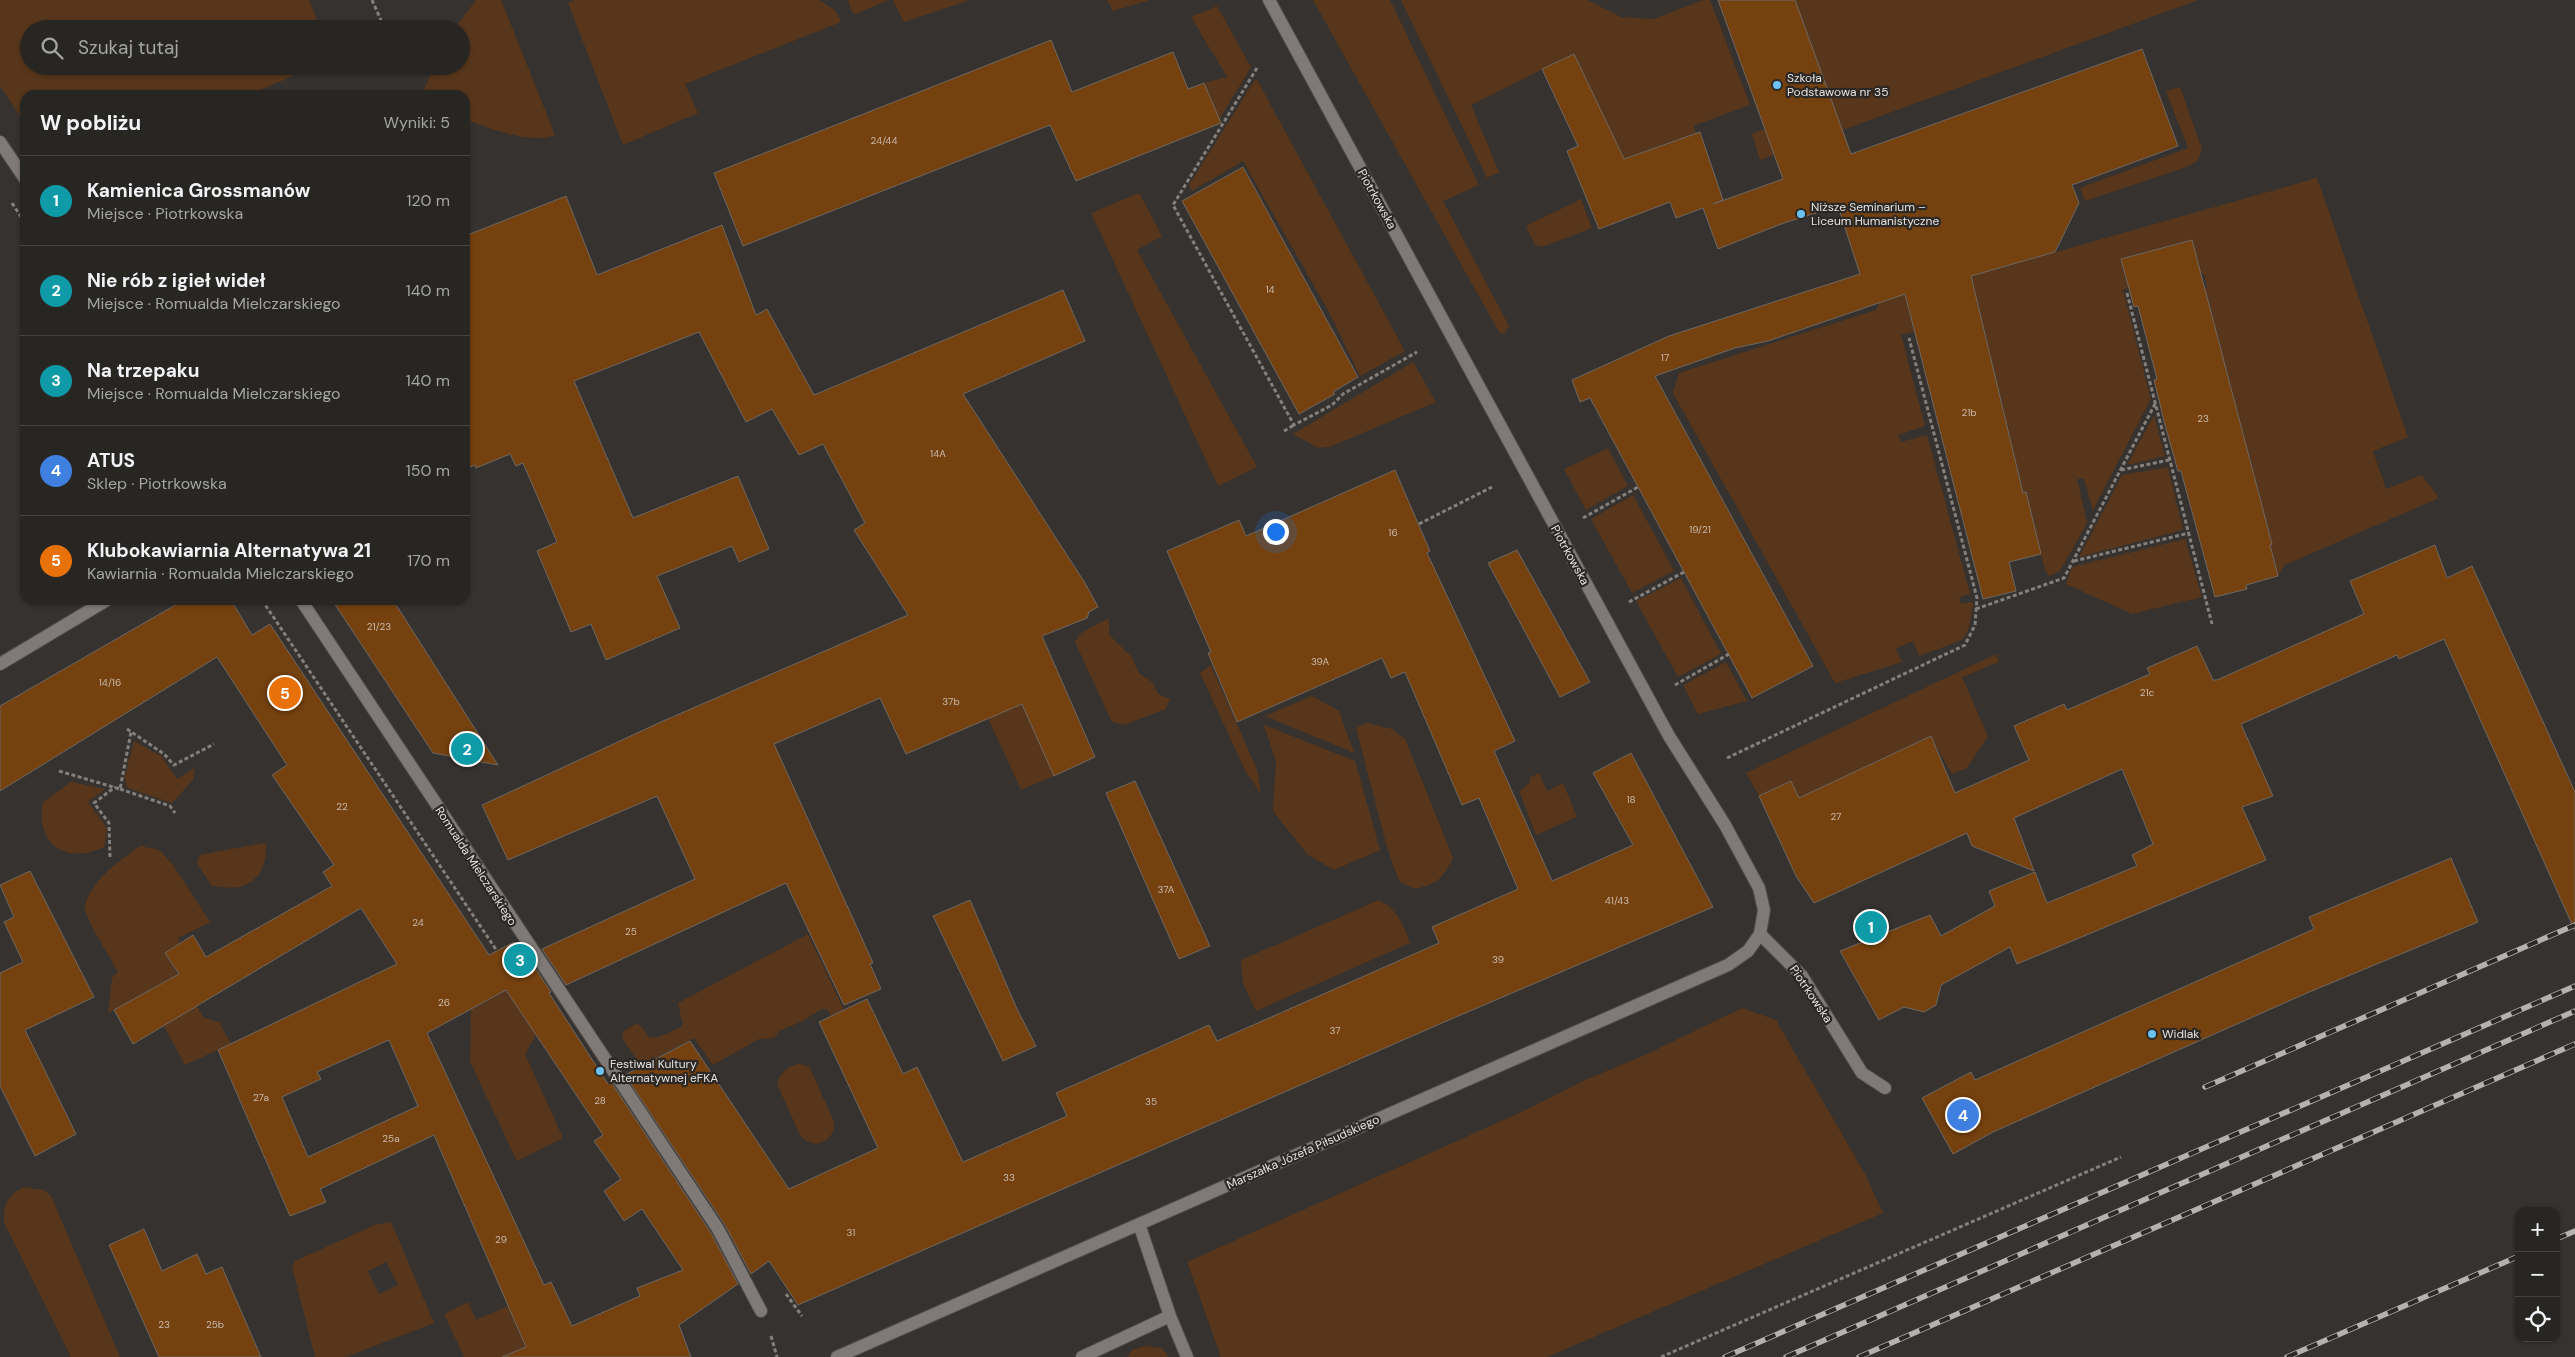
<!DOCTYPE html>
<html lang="pl">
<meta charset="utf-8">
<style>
:root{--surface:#282623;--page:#343230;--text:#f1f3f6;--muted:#a5a5a6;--line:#444341;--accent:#b45309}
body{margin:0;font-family:"DM Sans",sans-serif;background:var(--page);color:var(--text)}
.controls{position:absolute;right:15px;bottom:15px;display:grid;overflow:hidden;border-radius:10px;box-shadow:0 1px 4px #0004}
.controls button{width:45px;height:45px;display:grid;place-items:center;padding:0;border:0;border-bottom:1px solid var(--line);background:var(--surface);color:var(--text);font:25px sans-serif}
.you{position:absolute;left:1275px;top:531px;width:18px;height:18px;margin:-12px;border:4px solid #fff;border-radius:50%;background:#1a73e8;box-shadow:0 0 0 8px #1a73e833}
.badge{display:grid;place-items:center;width:32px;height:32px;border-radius:50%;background:var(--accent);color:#fff;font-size:16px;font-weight:700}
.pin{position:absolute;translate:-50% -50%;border:2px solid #fff;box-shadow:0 1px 5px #0006}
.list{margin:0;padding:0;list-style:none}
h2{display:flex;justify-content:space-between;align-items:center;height:65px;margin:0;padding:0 20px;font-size:21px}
h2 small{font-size:16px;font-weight:400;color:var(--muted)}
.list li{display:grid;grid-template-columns:32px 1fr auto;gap:15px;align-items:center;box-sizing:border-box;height:90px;padding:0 20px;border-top:1px solid var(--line)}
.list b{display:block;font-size:19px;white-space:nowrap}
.list p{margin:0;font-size:16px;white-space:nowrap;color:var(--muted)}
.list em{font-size:16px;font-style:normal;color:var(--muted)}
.icon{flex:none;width:28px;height:28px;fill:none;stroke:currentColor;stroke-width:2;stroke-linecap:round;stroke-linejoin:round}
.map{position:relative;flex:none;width:2575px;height:1357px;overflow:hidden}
.search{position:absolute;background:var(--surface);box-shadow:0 1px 4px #0004;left:20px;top:20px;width:450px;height:55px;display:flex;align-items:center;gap:12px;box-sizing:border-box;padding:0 18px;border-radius:28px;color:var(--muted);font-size:19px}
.panel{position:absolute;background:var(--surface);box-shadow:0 1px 4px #0004;left:20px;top:90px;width:450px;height:515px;border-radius:15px}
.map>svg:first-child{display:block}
.green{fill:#57361b;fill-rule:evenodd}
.building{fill:#75410e;stroke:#6c6864;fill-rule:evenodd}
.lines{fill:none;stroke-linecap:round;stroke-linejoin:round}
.minor-casing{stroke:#514e4b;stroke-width:14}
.path{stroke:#83807d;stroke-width:3;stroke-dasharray:4 2.5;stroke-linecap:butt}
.minor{stroke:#7f7a77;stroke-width:12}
.rail-casing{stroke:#b4b2b0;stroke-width:5.5}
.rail{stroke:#2c2825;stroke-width:4;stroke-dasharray:11;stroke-linecap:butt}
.poi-dot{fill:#6dc2f3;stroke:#2c2825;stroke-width:2}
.labels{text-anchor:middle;stroke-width:4.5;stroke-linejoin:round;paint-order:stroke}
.number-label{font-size:10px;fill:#c8baac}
.poi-label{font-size:12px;fill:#e4e2e0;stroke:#2c2825;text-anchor:start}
.street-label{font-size:12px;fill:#e4e2e0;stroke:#2c2825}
</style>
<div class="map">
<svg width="2575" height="1357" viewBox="0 0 2575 1357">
<rect width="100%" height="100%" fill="#36322f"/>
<path class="green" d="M 0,0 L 309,0 L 321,29 L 29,29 L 29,66 L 309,66 L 288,78 L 249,95 L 25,95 L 25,123 L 0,86 Z
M 476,0 L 501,0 L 555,135 C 531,145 488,128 465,119 L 465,95 L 426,95 L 423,93 L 434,66 L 461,66 L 461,29 L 454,29 Z
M 575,0 L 819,0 L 835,10 L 841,22 L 685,84 L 698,113 L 623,145 L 568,3 Z
M 850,0 L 888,0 L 854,15 L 848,2 Z
M 893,0 L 970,0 L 904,22 Z
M 1107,0 L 1150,0 L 1113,11 Z
M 1313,0 L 1390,0 L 1479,185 L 1443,201 L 1509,326 L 1504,334 L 1499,332 Z
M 1401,0 L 1587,0 L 1621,17 L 1653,19 L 1704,0 L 1710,0 L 1750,105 L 1693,126 L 1696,133 L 1623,159 L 1573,54 L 1471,105 L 1499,172 L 1487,178 Z
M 1795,0 L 2198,0 L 1760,160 L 1752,134 L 1832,102 Z
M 1217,6 L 1251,67 L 1219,120 L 1204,83 L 1227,77 L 1191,17 Z
M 1256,78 L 1405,351 L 1360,376 L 1329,312 L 1243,161 L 1192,191 L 1189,185 Z
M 2180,87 L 2202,149 L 2198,160 L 2189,166 L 2085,201 L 2080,188 L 2188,148 L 2166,91 Z
M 2317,178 L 2408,437 L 2373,451 L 2386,489 L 2422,475 L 2439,498 L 2285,565 L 2278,576 L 2270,545 L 2272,543 L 2204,288 L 2207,287 L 2204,274 L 2201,274 L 2191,240 L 2125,258 L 2132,286 L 2123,290 L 2151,399 L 2093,510 L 2084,479 L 2077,479 L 2087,523 L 2060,571 L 2049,576 L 2045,570 L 2026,493 L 2023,493 L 1971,276 Z
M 1139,193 L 1162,236 L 1137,250 L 1257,467 L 1218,486 L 1091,213 Z
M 1581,199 L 1592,228 L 1542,247 L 1535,245 L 1526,226 Z
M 1905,293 L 1914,332 L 1901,335 L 1925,426 L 1898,435 L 1901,442 L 1927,435 L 1970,594 L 1959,597 L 1961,604 L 1972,602 L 1973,604 C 1971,616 1970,634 1960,641 L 1919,656 L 1913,641 L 1896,649 L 1902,662 L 1835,683 L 1673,393 L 1679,373 L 1876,310 L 1880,301 Z
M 1413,362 L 1436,402 L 1332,446 L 1318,448 L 1293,434 Z
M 2154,415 L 2165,456 L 2127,465 Z
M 1608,448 L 1628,486 L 1586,510 L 1564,469 Z
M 2168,467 L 2183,530 L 2079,557 L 2122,475 Z
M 1633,495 L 1674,571 L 1632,593 L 1591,519 Z
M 2185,539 L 2202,597 L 2132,614 L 2066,584 L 2072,567 Z
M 1681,578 L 1721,654 L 1678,677 L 1636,601 Z
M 1109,618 L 1109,635 L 1131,656 L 1139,673 L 1153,683 L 1158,694 L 1170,699 L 1166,709 L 1124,725 L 1112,722 L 1075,642 L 1081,633 Z
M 1996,654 L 1999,662 L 1962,677 L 1988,736 L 1967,768 L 1952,774 L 1930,736 L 1799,798 L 1791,781 L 1759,796 L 1746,773 Z
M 1726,662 L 1747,701 L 1698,714 L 1683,685 Z
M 1211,665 L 1257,770 L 1261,794 L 1246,772 L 1200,673 Z
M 1312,696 L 1339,711 L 1354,753 L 1265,716 Z
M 1022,704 L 1056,775 L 1021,790 L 988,718 Z
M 1367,723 L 1392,729 L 1405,739 L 1450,850 L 1453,859 C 1441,879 1438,884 1415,889 L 1399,881 L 1387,847 L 1356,728 Z
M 1264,725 L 1355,761 L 1380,850 L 1334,870 L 1307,854 L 1273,811 L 1276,761 Z
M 134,741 L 161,756 L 177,779 L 195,768 L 193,780 L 172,803 L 128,788 L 124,779 Z
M 1539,773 L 1547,791 L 1563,783 L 1577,817 L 1536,835 L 1519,791 L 1530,783 L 1529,778 Z
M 71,782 L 105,789 L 88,802 L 107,828 L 104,847 C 66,865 35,845 43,802 Z
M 264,843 L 266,845 C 267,881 244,894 211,885 L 197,863 L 199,855 Z
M 140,846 L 159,850 L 173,865 L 210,922 L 178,938 L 180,943 L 165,953 L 204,1018 L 219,1022 L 231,1044 L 185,1065 L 146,993 L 108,1013 L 112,978 L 118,972 L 92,927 L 84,908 C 94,877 115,865 140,846 Z
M 1379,900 C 1398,910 1403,924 1410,943 L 1256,1011 L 1243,984 L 1241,960 Z
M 808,934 L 844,1010 L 831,1016 L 827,1009 L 820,1010 L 803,1021 L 779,1031 L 774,1038 L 759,1039 L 713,1065 L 694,1038 L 641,1066 L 622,1038 L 624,1031 L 636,1024 L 640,1025 L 650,1038 L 659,1037 L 683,1026 L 678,1003 Z
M 536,974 L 564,1017 L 536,1035 L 525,1054 L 563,1138 L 517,1161 L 470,1062 L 471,1010 Z
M 1742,1008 L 1776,1020 L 1865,1174 L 1883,1213 L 1547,1357 L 1221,1357 L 1187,1262 L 1528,1109 L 1585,1080 L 1645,1055 Z
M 799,1064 L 809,1066 L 834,1122 L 834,1130 C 826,1145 814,1148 801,1137 L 777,1084 C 781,1072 786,1067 799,1064 Z
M 24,1187 L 44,1190 L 51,1196 L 120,1357 L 71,1357 L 4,1222 C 3,1205 8,1194 24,1187 Z
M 391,1222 L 434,1323 L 346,1357 L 315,1357 L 292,1267 L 295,1261 L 375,1225 ZM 386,1262 L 398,1285 L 379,1294 L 368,1271 Z
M 468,1302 L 476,1320 L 508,1306 L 527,1351 L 513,1357 L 464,1357 L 444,1314 Z
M 1146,1346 L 1161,1348 L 1169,1357 L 1127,1357 L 1134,1349 Z"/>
<path class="building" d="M 1718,0 L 1795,0 L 1851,154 L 2142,49 L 2178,146 L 2072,185 L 2079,203 L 2055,252 L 1971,276 L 2023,493 L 2026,492 L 2041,554 L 2009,562 L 2016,591 L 1983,599 L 1905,294 L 1768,341 L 1735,348 L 1655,376 L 1813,666 L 1752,698 L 1590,398 L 1580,402 L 1572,380 L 1669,336 L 1860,274 L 1838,206 L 1781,224 L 1718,249 L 1703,208 L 1676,218 L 1670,202 L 1599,229 L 1567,151 L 1578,146 L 1542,69 L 1574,54 L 1624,159 L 1700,132 L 1723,200 L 1713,204 L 1783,179 Z
M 1051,40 L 1072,92 L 1173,52 L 1188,89 L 1204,83 L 1221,123 L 1076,181 L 1050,125 L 743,246 L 714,173 Z
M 1243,167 L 1358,377 L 1333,392 L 1335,394 L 1299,414 L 1182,201 Z
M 566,196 L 597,275 L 722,225 L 756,315 L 767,309 L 814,395 L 1063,290 L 1085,341 L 963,394 L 1085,583 L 1098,607 L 1089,612 L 1087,618 L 1042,636 L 1095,757 L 1054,776 L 1022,704 L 906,754 L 880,698 L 774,744 L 873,963 L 870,964 L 881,989 L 844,1005 L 786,883 L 566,985 L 542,949 L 695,879 L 657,796 L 508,860 L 482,805 L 663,721 L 908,615 L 854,530 L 865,523 L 823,444 L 799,455 L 772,409 L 746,422 L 699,332 L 574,381 L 633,518 L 738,476 L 769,549 L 739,562 L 732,546 L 657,576 L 680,628 L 606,660 L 591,624 L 571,632 L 537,551 L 557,542 L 523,463 L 516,466 L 510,454 L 476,468 L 475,465 L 465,469 L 465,236 Z
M 2192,240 L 2272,544 L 2270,545 L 2278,576 L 2246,585 L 2247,589 L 2215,597 L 2181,471 L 2178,471 L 2165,425 L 2154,380 L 2157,379 L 2138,306 L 2134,307 L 2121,259 Z
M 1395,470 L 1430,551 L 1427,553 L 1515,741 L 1494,751 L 1552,881 L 1633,845 L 1593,773 L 1631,753 L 1713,907 L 1442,1023 L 798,1305 L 769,1261 L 751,1274 L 725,1225 L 625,1075 L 690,1041 L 789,1189 L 878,1148 L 819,1022 L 867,999 L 903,1074 L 917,1067 L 963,1162 L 1067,1116 L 1056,1093 L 1209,1025 L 1217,1041 L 1439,943 L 1432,927 L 1518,889 L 1479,798 L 1462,805 L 1405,672 L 1391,678 L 1382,658 L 1237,722 L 1208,653 L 1211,652 L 1167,551 L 1239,520 L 1246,536 Z
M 2435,545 L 2447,578 L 2472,566 L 2575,792 L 2575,931 L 2444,639 L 2399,659 L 2397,655 L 2241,724 L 2273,796 L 2242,807 L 2266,860 L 2017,964 L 2010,947 L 1941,985 L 1936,1005 L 1924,1012 L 1904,1007 L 1879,1020 L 1840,951 L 1930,915 L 1941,936 L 1995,906 L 1989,891 L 2035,872 L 2047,903 L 2137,866 L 2132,855 L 2153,844 L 2122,769 L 2014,818 L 2034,871 L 1972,846 L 1967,833 L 1814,903 L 1796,876 L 1759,796 L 1791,781 L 1799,798 L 1931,736 L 1955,793 L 2029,760 L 2014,726 L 2064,704 L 2067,710 L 2150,674 L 2147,668 L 2197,646 L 2213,680 L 2217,680 L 2364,614 L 2350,581 Z
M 1517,550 L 1590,682 L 1560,697 L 1488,563 Z
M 184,600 L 231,600 L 252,635 L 270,624 L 489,955 L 514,942 L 524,958 L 527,956 L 551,992 L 549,993 L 608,1084 L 611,1082 L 711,1233 L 738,1284 L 679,1325 L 691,1357 L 502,1357 L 526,1347 L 434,1135 L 320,1189 L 326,1202 L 290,1216 L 218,1050 L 397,964 L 361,908 L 133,1044 L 114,1010 L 179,974 L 165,953 L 193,935 L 206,957 L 332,886 L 323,872 L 334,865 L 272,775 L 287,765 L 217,657 L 0,791 L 0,706 ZM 506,990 L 603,1135 L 594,1141 L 621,1179 L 604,1191 L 624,1221 L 642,1209 L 683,1270 L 637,1288 L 640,1296 L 572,1326 L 551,1282 L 544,1285 L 427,1033 ZM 389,1040 L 418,1106 L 308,1157 L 282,1097 L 321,1079 L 317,1072 Z
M 332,600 L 393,600 L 498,765 L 433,753 Z
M 1135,781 L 1210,946 L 1179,959 L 1106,793 Z
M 2451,858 L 2478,922 L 2307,993 L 1993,1132 L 1953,1154 L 1922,1098 L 1971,1072 L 1975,1080 L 2314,929 L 2309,917 Z
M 30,871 L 94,997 L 25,1030 L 76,1134 L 35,1156 L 0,1086 L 0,973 L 23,962 L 4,922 L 14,917 L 0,885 Z
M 970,900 L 1017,1009 L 1036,1046 L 1003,1061 L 933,916 Z
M 144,1229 L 162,1271 L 197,1254 L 206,1274 L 222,1267 L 261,1357 L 159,1357 L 109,1245 Z"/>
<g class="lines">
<g class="minor-casing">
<path id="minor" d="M 0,142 L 25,179
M 301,600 L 718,1229 L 761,1311
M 0,664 L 107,600
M 1760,934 L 1802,976 L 1862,1073 L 1885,1088
M 1139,1224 L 1170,1316 L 1187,1357
M 837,1357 L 1728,965 L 1748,951 L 1760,934 L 1764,910 L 1759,888 L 1725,825 L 1669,736 L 1269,0
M 1082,1357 L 1170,1316"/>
</g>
<path class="path" d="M 372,0 L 385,29
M 1257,68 L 1173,205 L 1294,425 L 1332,405 L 1343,394 L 1417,352
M 12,203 L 25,223
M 2127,293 L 2212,624
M 1284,431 L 1294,425
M 2121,470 L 2169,460
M 1583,518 L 1638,487
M 1419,524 L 1492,487
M 2074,561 L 2189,533
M 262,600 L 497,951
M 1629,602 L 1684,572
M 1976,609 L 2064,578 L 2156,402
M 1675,685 L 1729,654
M 127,729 L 164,754 L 174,765 L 214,744
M 1727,758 L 1965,645 L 1975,625 L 1977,598 L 1909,338
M 59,771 L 120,789 L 131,732
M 120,789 L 170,806 L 175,813
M 110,857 L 109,823 L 94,803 L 115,787
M 786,1294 L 802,1316
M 771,1336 L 777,1357
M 1661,1357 L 2121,1157"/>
<use href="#minor" class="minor"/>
<g class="rail-casing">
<path id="rail" d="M 2205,1087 L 2575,925
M 2556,1239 L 2575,1231
M 1725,1357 L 2575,986
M 1786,1357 L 2575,1011
M 1859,1357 L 2575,1044
M 2287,1357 L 2519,1256"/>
</g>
<use href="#rail" class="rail"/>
</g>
<g class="poi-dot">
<circle cx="1777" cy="85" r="5"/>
<circle cx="1801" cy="214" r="5"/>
<circle cx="2152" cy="1034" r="5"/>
<circle cx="600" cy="1071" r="5"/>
</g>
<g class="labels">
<g class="number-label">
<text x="884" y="144">24/44</text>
<text x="1270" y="293">14</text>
<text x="1665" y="361">17</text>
<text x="1969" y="416">21b</text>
<text x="2203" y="422">23</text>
<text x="938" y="457">14A</text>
<text x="1700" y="533">19/21</text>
<text x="1393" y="536">16</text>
<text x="379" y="630">21/23</text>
<text x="1320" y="665">39A</text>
<text x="110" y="686">14/16</text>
<text x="2147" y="696">21c</text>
<text x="951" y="705">37b</text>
<text x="1631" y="803">18</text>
<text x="342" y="810">22</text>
<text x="1836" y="820">27</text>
<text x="1166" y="893">37A</text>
<text x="1617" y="904">41/43</text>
<text x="418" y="926">24</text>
<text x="631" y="935">25</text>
<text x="1498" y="963">39</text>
<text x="444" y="1006">26</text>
<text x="1335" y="1034">37</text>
<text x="261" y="1101">27a</text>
<text x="600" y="1104">28</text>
<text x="1151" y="1105">35</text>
<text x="391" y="1142">25a</text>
<text x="1009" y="1181">33</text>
<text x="851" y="1236">31</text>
<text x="501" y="1243">29</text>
<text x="164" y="1328">23</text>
<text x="215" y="1328">25b</text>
</g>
<g class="poi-label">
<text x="1787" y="82">Szkoła<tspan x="1787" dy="14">Podstawowa nr 35</tspan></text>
<text x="1811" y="211">Niższe Seminarium –<tspan x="1811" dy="14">Liceum Humanistyczne</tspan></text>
<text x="2162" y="1038">Widlak</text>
<text x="610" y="1068">Festiwal Kultury<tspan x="610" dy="14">Alternatywnej eFKA</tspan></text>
</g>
<g class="street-label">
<text transform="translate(1377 199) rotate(61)" y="4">Piotrkowska</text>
<text transform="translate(1570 555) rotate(61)" y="4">Piotrkowska</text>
<text transform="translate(476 866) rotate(57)" y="4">Romualda Mielczarskiego</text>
<text transform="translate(1811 994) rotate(56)" y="4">Piotrkowska</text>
<text transform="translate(1303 1152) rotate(-24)" y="4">Marszałka Józefa Piłsudskiego</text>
</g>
</g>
</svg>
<div class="controls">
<button>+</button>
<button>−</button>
<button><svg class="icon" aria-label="locate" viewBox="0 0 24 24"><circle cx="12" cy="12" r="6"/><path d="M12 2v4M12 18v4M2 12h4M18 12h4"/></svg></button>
</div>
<div class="you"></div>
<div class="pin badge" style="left:1871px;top:927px;background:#0f9aa8">1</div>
<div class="pin badge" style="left:467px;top:749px;background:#0f9aa8">2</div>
<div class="pin badge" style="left:520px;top:960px;background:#0f9aa8">3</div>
<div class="pin badge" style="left:1963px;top:1115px;background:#3f7fe0">4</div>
<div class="pin badge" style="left:285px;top:693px;background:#e8710a">5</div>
<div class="search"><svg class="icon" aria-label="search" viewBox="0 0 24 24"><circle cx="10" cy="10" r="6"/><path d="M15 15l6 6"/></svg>Szukaj tutaj</div>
<section class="panel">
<h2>W pobliżu<small>Wyniki: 5</small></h2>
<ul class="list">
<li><span class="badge" style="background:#0f9aa8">1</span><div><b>Kamienica Grossmanów</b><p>Miejsce · Piotrkowska</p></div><em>120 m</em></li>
<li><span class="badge" style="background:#0f9aa8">2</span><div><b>Nie rób z igieł wideł</b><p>Miejsce · Romualda Mielczarskiego</p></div><em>140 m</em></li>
<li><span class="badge" style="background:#0f9aa8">3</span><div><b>Na trzepaku</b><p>Miejsce · Romualda Mielczarskiego</p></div><em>140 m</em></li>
<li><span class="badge" style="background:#3f7fe0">4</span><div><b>ATUS</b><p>Sklep · Piotrkowska</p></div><em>150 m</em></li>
<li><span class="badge" style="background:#e8710a">5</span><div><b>Klubokawiarnia Alternatywa 21</b><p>Kawiarnia · Romualda Mielczarskiego</p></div><em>170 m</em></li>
</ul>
</section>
</div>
